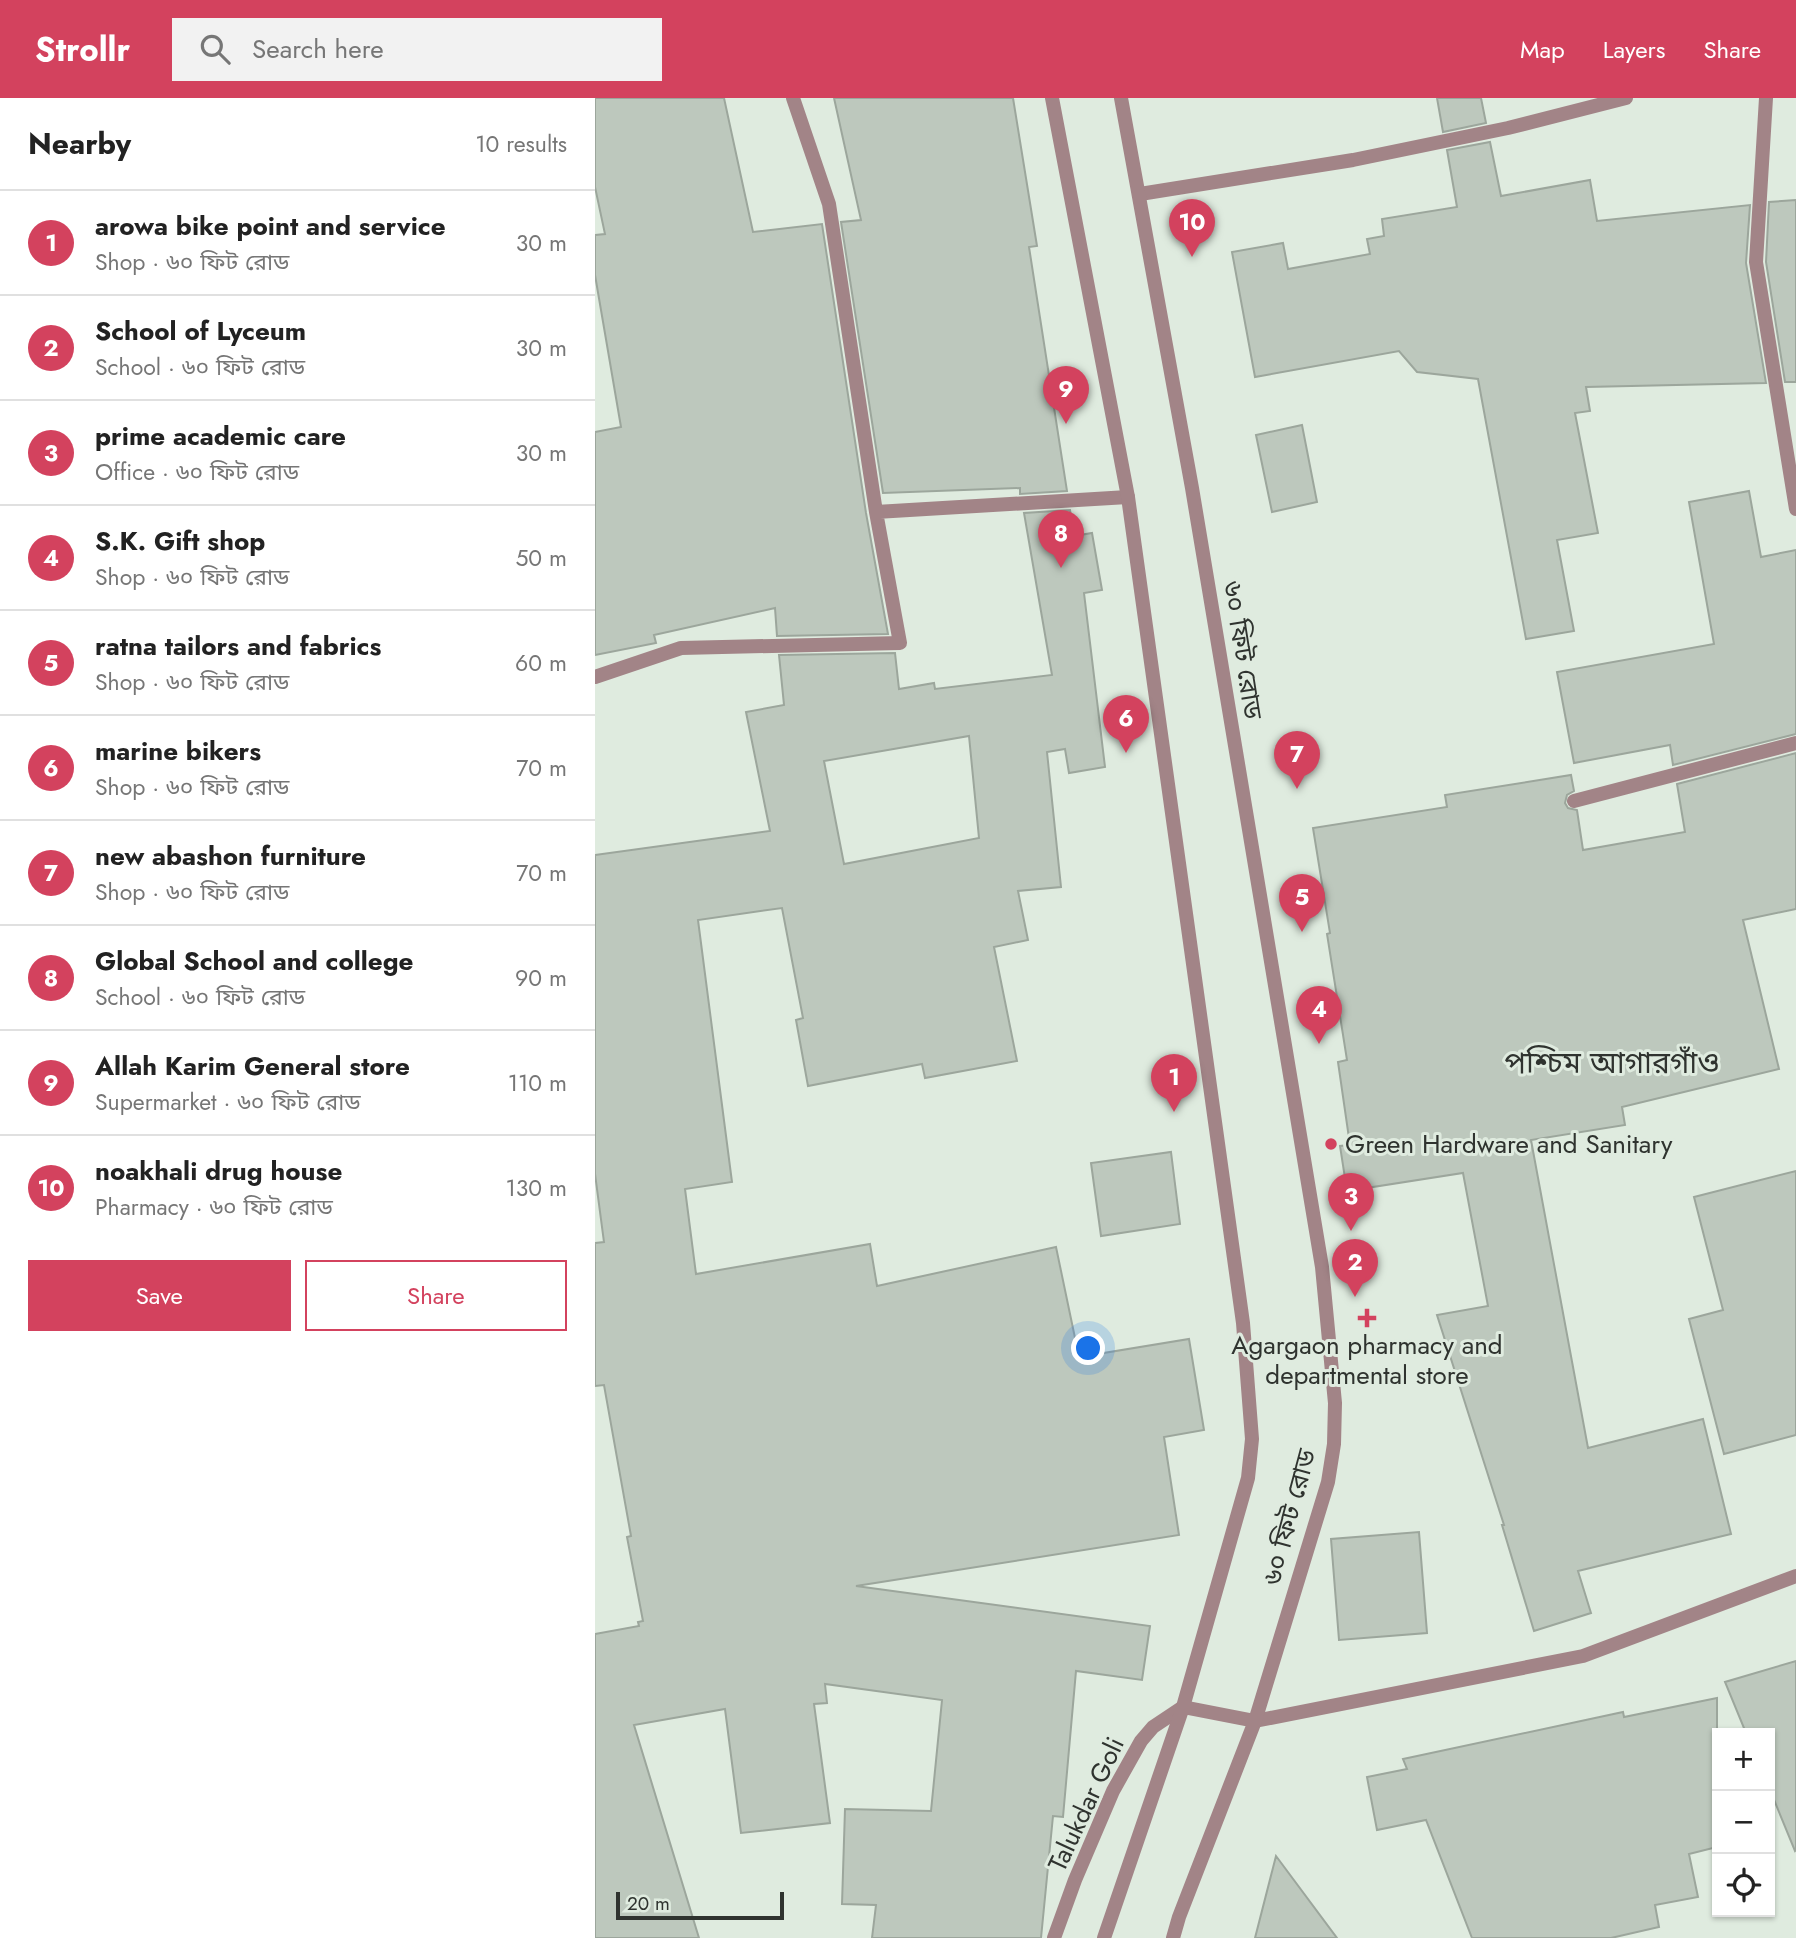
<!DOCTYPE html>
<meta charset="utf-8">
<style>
:root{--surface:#fff;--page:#f2f2f2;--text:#222;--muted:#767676;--line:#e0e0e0;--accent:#d3425e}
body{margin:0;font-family:Jost,"Noto Sans Bengali",sans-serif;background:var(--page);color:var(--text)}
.controls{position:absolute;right:21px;bottom:21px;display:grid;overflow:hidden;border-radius:0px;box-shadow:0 2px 5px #0004}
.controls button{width:63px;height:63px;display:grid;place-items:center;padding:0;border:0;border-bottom:2px solid var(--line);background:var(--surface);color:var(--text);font:35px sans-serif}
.scale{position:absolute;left:21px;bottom:18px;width:168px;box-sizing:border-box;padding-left:7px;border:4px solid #2f332f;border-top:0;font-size:19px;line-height:24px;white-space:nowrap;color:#2f332f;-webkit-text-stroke:5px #dfebdf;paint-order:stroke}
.you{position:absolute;left:494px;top:1251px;width:24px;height:24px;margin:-18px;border:5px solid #fff;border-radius:50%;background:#1a73e8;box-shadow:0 0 0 10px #1a73e833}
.badge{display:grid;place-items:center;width:46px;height:46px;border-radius:50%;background:var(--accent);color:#fff;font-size:23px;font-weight:700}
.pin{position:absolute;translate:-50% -58px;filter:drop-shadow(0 2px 4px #0008)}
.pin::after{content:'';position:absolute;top:37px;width:24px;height:21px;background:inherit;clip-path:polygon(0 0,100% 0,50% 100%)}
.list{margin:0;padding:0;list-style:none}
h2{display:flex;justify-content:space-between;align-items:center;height:91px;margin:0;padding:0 28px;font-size:30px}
h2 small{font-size:23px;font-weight:400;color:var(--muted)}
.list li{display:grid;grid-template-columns:46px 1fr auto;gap:21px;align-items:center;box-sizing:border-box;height:105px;padding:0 28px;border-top:2px solid var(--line)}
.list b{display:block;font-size:26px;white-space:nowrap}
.list p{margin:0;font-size:23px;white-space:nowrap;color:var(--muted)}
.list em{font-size:23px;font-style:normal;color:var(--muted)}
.actions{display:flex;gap:14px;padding:21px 28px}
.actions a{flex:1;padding:16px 0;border:2px solid var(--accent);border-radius:0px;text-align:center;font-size:24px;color:var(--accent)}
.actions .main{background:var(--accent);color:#fff}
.icon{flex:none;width:38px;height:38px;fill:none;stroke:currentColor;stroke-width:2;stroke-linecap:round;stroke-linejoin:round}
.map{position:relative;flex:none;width:1201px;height:1840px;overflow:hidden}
header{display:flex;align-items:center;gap:42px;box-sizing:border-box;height:98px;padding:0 35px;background:var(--accent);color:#fff}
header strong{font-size:33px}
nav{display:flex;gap:38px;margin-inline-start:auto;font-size:24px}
.search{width:490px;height:63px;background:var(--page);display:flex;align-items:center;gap:18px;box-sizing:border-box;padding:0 24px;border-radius:0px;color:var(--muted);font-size:26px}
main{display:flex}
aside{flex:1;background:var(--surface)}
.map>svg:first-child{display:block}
.building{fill:#bdc8bd;stroke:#9ca69c;stroke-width:2;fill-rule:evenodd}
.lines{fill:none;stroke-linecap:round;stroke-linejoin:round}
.minor{stroke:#a28487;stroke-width:14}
.tertiary{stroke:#a28487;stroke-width:14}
.poi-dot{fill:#d3425e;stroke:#dfebdf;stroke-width:2.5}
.labels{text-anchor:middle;stroke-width:6;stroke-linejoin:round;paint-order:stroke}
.street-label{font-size:26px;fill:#2f332f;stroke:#dfebdf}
.poi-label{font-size:26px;fill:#2f332f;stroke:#dfebdf;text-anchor:start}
.quarter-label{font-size:30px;fill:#2f332f;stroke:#dfebdf}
</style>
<header>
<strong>Strollr</strong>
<div class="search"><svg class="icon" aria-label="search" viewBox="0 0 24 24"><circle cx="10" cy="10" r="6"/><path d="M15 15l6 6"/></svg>Search here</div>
<nav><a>Map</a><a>Layers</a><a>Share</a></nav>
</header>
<main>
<aside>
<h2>Nearby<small>10 results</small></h2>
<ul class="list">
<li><span class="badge">1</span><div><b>arowa bike point and service</b><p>Shop · ৬০ ফিট রোড</p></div><em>30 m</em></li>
<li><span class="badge">2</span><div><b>School of Lyceum</b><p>School · ৬০ ফিট রোড</p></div><em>30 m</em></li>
<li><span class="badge">3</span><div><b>prime academic care</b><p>Office · ৬০ ফিট রোড</p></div><em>30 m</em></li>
<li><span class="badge">4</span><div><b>S.K. Gift shop</b><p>Shop · ৬০ ফিট রোড</p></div><em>50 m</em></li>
<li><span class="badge">5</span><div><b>ratna tailors and fabrics</b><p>Shop · ৬০ ফিট রোড</p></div><em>60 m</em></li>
<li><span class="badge">6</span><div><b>marine bikers</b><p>Shop · ৬০ ফিট রোড</p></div><em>70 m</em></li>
<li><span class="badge">7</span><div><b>new abashon furniture</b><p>Shop · ৬০ ফিট রোড</p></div><em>70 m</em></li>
<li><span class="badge">8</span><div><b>Global School and college</b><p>School · ৬০ ফিট রোড</p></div><em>90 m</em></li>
<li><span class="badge">9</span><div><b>Allah Karim General store</b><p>Supermarket · ৬০ ফিট রোড</p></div><em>110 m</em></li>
<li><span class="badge">10</span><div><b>noakhali drug house</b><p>Pharmacy · ৬০ ফিট রোড</p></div><em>130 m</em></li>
</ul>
<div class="actions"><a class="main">Save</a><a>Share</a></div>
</aside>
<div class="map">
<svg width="1201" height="1840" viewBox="0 0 1201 1840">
<rect width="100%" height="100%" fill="#dfebdf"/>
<path class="building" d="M 0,0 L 129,0 L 158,134 L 227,126 L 271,415 L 293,536 L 182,538 L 180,510 L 59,537 L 61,545 L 0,557 L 0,334 L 26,329 L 0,177 L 0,137 L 10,136 L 0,89 Z
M 239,0 L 418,0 L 442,148 L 434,149 L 472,393 L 425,396 L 425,390 L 288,395 L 246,124 L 266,122 Z
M 842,0 L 886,0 L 891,25 L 848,34 Z
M 895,44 L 906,98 L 995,82 L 1002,123 L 1155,107 L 1151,165 L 1171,285 L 991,289 L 995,313 L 980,315 L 1003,435 L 962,442 L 979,533 L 931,541 L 883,281 L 822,274 L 804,253 L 660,279 L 637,154 L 688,145 L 693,171 L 775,156 L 772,141 L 789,138 L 787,121 L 862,109 L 852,52 Z
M 1201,102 L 1201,284 L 1190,284 L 1171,164 L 1174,104 Z
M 707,327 L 722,404 L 677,414 L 661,337 Z
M 1154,393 L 1166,459 L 1201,452 L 1201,636 L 1078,667 L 1075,647 L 979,665 L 962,574 L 1119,546 L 1094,404 Z
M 475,412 L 479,438 L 497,435 L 507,492 L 489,495 L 510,669 L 474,675 L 470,651 L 452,654 L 466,789 L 423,793 L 433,842 L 399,849 L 422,963 L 330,980 L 327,966 L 213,988 L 201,922 L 208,920 L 187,810 L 103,822 L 137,1084 L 90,1091 L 101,1176 L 275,1146 L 282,1188 L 461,1149 L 484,1259 L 594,1241 L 609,1332 L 569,1339 L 584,1437 L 261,1488 L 555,1528 L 547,1582 L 481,1573 L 468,1719 L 458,1718 L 446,1840 L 277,1840 L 281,1807 L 247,1806 L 250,1711 L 336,1713 L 347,1602 L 230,1586 L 232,1605 L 219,1606 L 235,1725 L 146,1735 L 130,1611 L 39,1627 L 104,1840 L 0,1840 L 0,1536 L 44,1528 L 43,1524 L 48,1523 L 32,1439 L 36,1438 L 9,1287 L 0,1288 L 0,1145 L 9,1144 L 0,1076 L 0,757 L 175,733 L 151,614 L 189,607 L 184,557 L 300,555 L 304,591 L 339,585 L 340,591 L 457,577 L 429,415 ZM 374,638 L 384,740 L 249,766 L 229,663 Z
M 1201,655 L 1201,811 L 1148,822 L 1184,971 L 1027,1009 L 1030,1027 L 936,1042 L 993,1350 L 1108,1321 L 1136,1436 L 983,1473 L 996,1515 L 939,1533 L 907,1427 L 909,1427 L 842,1217 L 893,1208 L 868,1075 L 752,1093 L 745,1048 L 755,1047 L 743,964 L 752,962 L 732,836 L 735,835 L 718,730 L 852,709 L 850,697 L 976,677 L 979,693 L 972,697 L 970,705 L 973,710 L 982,712 L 988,752 L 1090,734 L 1082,686 Z
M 576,1054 L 585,1126 L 506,1138 L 496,1065 Z
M 1201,1073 L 1201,1337 L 1129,1356 L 1094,1221 L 1128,1212 L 1099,1099 Z
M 824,1434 L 832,1535 L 744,1542 L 736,1441 Z
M 1201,1563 L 1201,1752 L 1200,1753 L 1175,1692 L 1175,1635 L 1151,1635 L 1130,1584 Z
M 1122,1600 L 1122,1749 L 1094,1756 L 1103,1799 L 1060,1807 L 1064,1829 L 1016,1840 L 877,1840 L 831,1722 L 782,1732 L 772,1679 L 812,1671 L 808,1661 L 1028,1614 L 1029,1619 Z
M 681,1758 L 742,1840 L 660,1840 Z"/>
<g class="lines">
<path class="minor" d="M 198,0 L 234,106 L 281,414
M 1171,0 L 1161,164 L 1201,411
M 545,96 L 758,62 L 913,30 L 1031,0
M 0,579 L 86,550 L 305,545 L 281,414 L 533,399
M 979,703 L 1201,645
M 660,1623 L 988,1558 L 1201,1478
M 459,1840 L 480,1782 L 518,1693 L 546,1643 L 558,1629 L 588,1609"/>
<path class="tertiary" d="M 457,0 L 533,399 L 648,1225 L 657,1341 L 653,1380 L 588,1609 L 509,1840
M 526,0 L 597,390 L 727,1169 L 740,1305 L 739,1346 L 733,1384 L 660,1623 L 584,1819 L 578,1840
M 588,1609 L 660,1623"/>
</g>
<g class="poi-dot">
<circle cx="736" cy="1046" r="7"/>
<path d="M768.5 1209.5h7v7h7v7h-7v7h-7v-7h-7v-7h7z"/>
</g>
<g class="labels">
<g class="street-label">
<text transform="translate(648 552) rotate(81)" y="9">৬০ ফিট রোড</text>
<text transform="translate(694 1419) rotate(-75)" y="9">৬০ ফিট রোড</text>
<text transform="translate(491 1706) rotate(-65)" y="9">Talukdar Goli</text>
</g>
<g class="poi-label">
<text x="750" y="1055">Green Hardware and Sanitary</text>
<text x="772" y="1256" text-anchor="middle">Agargaon pharmacy and<tspan x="772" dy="30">departmental store</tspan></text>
</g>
<g class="quarter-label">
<text x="1017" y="975">পশ্চিম আগারগাঁও</text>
</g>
</g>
</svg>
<div class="controls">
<button>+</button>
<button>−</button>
<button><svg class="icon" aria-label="locate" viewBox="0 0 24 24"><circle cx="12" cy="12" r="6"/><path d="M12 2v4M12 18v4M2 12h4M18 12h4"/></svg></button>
</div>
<div class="scale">20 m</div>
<div class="you"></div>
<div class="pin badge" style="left:579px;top:1014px">1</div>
<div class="pin badge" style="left:760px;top:1199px">2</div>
<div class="pin badge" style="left:756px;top:1133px">3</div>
<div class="pin badge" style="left:724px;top:946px">4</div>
<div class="pin badge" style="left:707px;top:834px">5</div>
<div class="pin badge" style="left:531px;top:655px">6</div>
<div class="pin badge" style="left:702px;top:691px">7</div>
<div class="pin badge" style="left:466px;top:470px">8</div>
<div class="pin badge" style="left:471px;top:326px">9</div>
<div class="pin badge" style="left:597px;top:159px">10</div>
</div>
</main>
